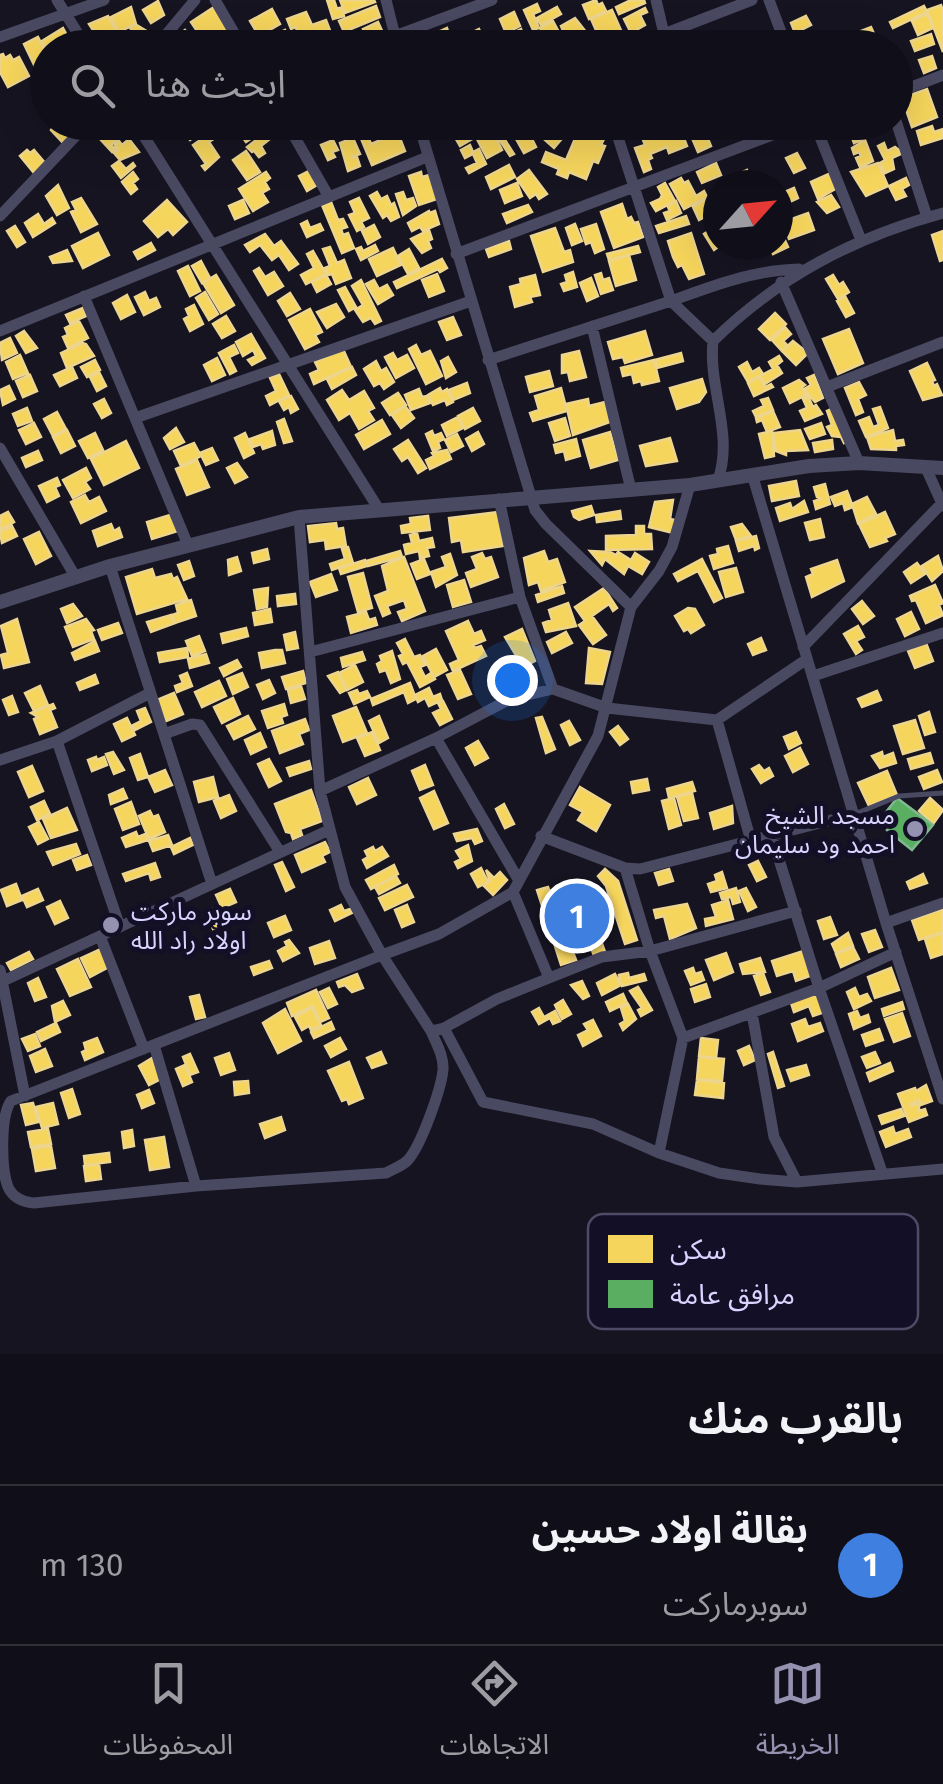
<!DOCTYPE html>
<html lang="ar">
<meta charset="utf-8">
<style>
:root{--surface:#100f19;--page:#191822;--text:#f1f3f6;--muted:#9c9ca2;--line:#302f38;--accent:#9591b1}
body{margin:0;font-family:"Fira Sans","Noto Sans Arabic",sans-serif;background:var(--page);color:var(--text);direction:rtl}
.compass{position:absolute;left:703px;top:170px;width:90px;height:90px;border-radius:50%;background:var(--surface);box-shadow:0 10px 40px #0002;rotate:63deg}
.you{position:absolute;left:512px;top:680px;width:35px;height:35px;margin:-25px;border:8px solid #fff;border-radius:50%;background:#1a73e8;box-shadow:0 0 0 15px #1a73e833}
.badge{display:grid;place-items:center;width:65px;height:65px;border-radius:50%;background:var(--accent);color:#fff;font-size:32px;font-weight:700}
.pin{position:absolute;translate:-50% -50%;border:5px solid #fff;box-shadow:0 2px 10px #0006}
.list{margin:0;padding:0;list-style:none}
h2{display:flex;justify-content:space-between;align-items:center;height:130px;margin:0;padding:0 40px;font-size:42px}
h2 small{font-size:32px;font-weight:400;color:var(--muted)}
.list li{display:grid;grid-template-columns:65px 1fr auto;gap:30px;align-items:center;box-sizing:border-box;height:160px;padding:0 40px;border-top:2px solid var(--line)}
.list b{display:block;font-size:38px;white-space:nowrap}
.list p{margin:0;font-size:32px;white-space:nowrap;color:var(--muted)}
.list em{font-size:32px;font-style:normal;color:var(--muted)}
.icon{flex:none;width:55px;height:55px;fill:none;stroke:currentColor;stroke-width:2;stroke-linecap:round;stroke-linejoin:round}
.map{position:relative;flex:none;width:943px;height:1354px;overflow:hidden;direction:ltr}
.search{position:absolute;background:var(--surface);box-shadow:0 10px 40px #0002;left:30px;right:30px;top:30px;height:110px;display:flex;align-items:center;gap:25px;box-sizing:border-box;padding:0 35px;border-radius:55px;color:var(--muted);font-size:38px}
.sheet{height:290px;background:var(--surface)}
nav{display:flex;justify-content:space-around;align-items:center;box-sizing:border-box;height:140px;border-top:2px solid var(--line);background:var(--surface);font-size:28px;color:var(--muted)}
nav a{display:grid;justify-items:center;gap:5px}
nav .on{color:var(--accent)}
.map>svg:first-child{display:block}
.homes{fill:#f6d55c;stroke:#edd58d;stroke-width:2.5}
.public{fill:#5aae61;stroke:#80b990;stroke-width:2.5}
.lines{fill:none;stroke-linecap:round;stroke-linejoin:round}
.service{stroke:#4a4962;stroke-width:5}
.minor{stroke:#4a4962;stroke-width:11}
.tertiary{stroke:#4a4962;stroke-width:14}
.poi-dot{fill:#9591b1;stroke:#130f26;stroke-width:4}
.labels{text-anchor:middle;stroke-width:10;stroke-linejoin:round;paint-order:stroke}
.poi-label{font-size:25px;fill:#d9d4ff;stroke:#130f26;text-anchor:end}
.key{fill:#130f26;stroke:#4e4a67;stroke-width:2.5}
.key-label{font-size:28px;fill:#d9d4ff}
</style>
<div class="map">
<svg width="943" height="1354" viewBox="0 0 943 1354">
<rect width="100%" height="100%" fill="#161421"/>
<path class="homes" d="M 327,0 L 334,0 L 337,9 L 342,7 L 344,16 L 333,19 Z
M 340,0 L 374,0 L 375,2 L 345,13 Z
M 596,0 L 598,5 L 602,3 L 606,11 L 589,19 L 583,5 Z
M 631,0 L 644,0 L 645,3 L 619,14 L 616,7 Z
M 158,1 L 164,15 L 151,23 L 143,10 Z
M 537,4 L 540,11 L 533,14 L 539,28 L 533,30 L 524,10 Z
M 941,5 L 943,11 L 943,52 L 927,10 Z
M 376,6 L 380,17 L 344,32 L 339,21 Z
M 924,6 L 927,12 L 893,28 L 890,22 Z
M 131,7 L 136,24 L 118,32 L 111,17 Z
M 214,7 L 230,31 L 207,46 L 191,22 Z
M 557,7 L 561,14 L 541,25 L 537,18 Z
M 645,8 L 647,12 L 640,15 L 645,25 L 631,33 L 624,19 Z
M 272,9 L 280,24 L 259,36 L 250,21 Z
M 612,10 L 624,37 L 603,46 L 591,19 Z
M 306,12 L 312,25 L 326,20 L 333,38 L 299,48 L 293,32 L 297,30 L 296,27 L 291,29 L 287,19 Z
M 514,12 L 520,26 L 506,33 L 500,19 Z
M 927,14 L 933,28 L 918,35 L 912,21 Z
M 108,16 L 119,36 L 103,45 L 89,24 Z
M 806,16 L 811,25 L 795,33 L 791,23 Z
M 575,18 L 586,32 L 581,35 L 584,41 L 577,44 L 579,48 L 570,48 L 561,26 Z
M 553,21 L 561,36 L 549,43 L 540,28 Z
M 378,22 L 385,37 L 370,43 L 363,29 Z
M 135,24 L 145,30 L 142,32 L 146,37 L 152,32 L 156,36 L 145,46 L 130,28 Z
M 871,27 L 875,36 L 861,42 L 856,33 Z
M 63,28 L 74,48 L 61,48 L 64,45 L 60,38 L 45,47 L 42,41 Z
M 447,28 L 453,48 L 434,48 L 432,43 L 439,40 L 436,33 Z
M 479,29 L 487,45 L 460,48 L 457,40 Z
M 521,29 L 525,40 L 511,46 L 507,36 Z
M 185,30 L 198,48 L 179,48 L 184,44 L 178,35 Z
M 285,30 L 293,45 L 268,48 L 265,40 Z
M 931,34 L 934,44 L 915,51 L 911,41 Z
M 360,36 L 370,48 L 336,47 Z
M 38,37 L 48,56 L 48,65 L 37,71 L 24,44 Z
M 3,54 L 5,58 L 10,55 L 13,60 L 19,57 L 29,76 L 8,87 L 0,72 L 0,55 Z
M 932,56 L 936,68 L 924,73 L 919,60 Z
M 927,89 L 937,117 L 912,127 L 902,98 Z
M 56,122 L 70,122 L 78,131 L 64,144 L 51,130 Z
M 186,122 L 204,122 L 207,127 L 190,140 L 180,127 Z
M 244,122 L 263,122 L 267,128 L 246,142 L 236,128 Z
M 279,122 L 285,127 L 261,146 L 265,153 L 259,157 L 254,151 L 252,152 L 247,147 Z
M 358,122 L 373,122 L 373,123 L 365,126 L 367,132 L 356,136 L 351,126 Z
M 376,122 L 389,122 L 391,126 L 376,132 L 378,135 L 369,139 L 371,144 L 398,133 L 405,151 L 372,165 L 360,136 L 368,132 L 366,127 Z
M 468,122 L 477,122 L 482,131 L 490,126 L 502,150 L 487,158 Z
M 505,122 L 511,126 L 507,129 L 512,136 L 505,140 L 514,154 L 510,156 L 497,136 L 501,133 L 497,128 Z
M 542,122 L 576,122 L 554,148 L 535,131 Z
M 582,122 L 590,125 L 588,129 L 605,137 L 601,145 L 605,146 L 598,163 L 593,161 L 586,179 L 569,172 L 567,178 L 557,174 L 559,169 L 542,162 L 546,152 L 566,160 Z
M 685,122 L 701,122 L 711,146 L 698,152 Z
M 840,122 L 858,122 L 868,137 L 854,143 L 849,130 L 844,132 Z
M 108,125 L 118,139 L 111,145 L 115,149 L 112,152 L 99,138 Z
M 222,125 L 226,131 L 209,142 L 219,157 L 205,170 L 202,166 L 206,164 L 193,145 Z
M 679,125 L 687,146 L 669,153 L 667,147 L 650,154 L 652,158 L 648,160 L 651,169 L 644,172 L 635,148 L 645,145 L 643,140 Z
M 932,126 L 934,132 L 943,129 L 943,138 L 921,145 L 917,131 Z
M 461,129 L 464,135 L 471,132 L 474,138 L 460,146 L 453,134 Z
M 528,131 L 536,147 L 524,153 L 515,137 Z
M 353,138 L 360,154 L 351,157 L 357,157 L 360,166 L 348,171 L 340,143 Z
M 129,139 L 139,152 L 120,160 L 114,153 L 118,150 L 115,145 L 119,141 L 122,145 Z
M 333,140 L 338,150 L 332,152 L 335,157 L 328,160 L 321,145 Z
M 865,140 L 873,161 L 860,167 L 856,158 L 861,156 L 859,152 L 854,154 L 852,148 Z
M 884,143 L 887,151 L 895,147 L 903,153 L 892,158 L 894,169 L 885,173 L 880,163 L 885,160 L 878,146 Z
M 470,145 L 473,152 L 479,149 L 486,164 L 469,173 L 466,168 L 477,163 L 473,154 L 465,158 L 461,150 Z
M 27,150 L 30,153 L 34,150 L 46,164 L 34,173 L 20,156 Z
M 246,151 L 260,172 L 247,180 L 233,160 Z
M 797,153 L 805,168 L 794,173 L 786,158 Z
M 119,161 L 126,169 L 133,163 L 135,166 L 121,178 L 112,166 Z
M 716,163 L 721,175 L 702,183 L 697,172 Z
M 878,163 L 888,186 L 866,196 L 851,172 Z
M 509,165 L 515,177 L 491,189 L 486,177 Z
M 529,170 L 547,194 L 539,199 L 536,194 L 530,198 L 517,179 Z
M 747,170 L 753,185 L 738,185 L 734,176 Z
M 309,171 L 317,185 L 307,191 L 299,176 Z
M 133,172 L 138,179 L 133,183 L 137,189 L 131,194 L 122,182 Z
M 266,172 L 270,178 L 265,182 L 269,189 L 262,193 L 268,202 L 253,211 L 239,189 Z
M 421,172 L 422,177 L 429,175 L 437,199 L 419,205 L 409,176 Z
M 831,173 L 837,188 L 818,199 L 811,182 Z
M 681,178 L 684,183 L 688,181 L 696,196 L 704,191 L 707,197 L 684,209 L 670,184 Z
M 906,178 L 909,185 L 902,189 L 906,196 L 896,200 L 889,186 Z
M 517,183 L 522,196 L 505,203 L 500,190 Z
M 665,183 L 675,201 L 656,211 L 651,203 L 660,199 L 662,195 L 658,187 Z
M 58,185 L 69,208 L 57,215 L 46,196 Z
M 794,188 L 798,198 L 785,204 L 780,194 Z
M 377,192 L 381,199 L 387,196 L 391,205 L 394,203 L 399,217 L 391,221 L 387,215 L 383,218 L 370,196 Z
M 403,192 L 406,200 L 413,198 L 416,206 L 403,215 L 396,194 Z
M 831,195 L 839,207 L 827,213 L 817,202 Z
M 81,198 L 97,224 L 81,232 L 71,212 L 76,210 L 72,202 Z
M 359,198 L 369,218 L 361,222 L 364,227 L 357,231 L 349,215 L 355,213 L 350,202 Z
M 167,200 L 187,222 L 173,235 L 168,229 L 158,237 L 144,221 Z
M 243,200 L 249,213 L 235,219 L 229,206 Z
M 706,200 L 712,213 L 699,220 L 693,207 Z
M 676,201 L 681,213 L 667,220 L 664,213 L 670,211 L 667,205 Z
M 331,202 L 338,220 L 343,219 L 347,227 L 341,229 L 343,235 L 348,233 L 354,248 L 342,253 L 322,205 Z
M 622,204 L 627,219 L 631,217 L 634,223 L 638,222 L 643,237 L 614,248 L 601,212 Z
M 528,205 L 532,212 L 507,223 L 503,214 Z
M 429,211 L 430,213 L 435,211 L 439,224 L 423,231 L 420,227 L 412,231 L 408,223 Z
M 808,213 L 814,230 L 789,239 L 783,222 Z
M 38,214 L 44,224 L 52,218 L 55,223 L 33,237 L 25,223 Z
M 686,216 L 689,224 L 659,233 L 656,226 Z
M 307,221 L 310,228 L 320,224 L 323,230 L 307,237 L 301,224 Z
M 575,224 L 582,241 L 572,245 L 566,228 Z
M 596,224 L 604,249 L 595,253 L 591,242 L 586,244 L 581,229 Z
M 374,225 L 380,237 L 368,244 L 362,231 Z
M 718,225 L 718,245 L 721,245 L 714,250 L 704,234 Z
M 778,225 L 788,247 L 773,254 L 769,245 L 778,245 Z
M 15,226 L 25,242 L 17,247 L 7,231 Z
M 555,228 L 564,252 L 570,250 L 573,262 L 543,272 L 531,236 Z
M 429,230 L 432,239 L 428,241 L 431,248 L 422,253 L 411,239 Z
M 943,231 L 943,260 L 940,261 L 932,235 Z
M 98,233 L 109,255 L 83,268 L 72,246 Z
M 691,233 L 704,274 L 689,279 L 682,265 L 678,267 L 673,257 L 668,241 Z
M 265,234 L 274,246 L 281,241 L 298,264 L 289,270 L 279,255 L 272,260 L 260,245 L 250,252 L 245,245 Z
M 509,241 L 511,249 L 489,257 L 486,249 Z
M 151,243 L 155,250 L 138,259 L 134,252 Z
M 375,245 L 378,251 L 361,260 L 356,249 L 361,247 L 363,251 Z
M 638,246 L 640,252 L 609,260 L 607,254 Z
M 330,247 L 337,263 L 344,260 L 351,278 L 336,284 L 332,274 L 328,275 L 325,268 L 330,266 L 323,249 Z
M 393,248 L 401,265 L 377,276 L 369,259 Z
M 409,249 L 419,268 L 408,274 L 398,256 Z
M 67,250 L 72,261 L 53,263 L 50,257 Z
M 313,251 L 326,274 L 306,284 L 301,275 L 314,268 L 307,254 Z
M 629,255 L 636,280 L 616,286 L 609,261 Z
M 442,259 L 447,268 L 440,272 L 438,269 L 397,288 L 394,282 Z
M 201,261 L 210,278 L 202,283 L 192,266 Z
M 188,266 L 200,291 L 190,296 L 178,271 Z
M 259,268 L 265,277 L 274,272 L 283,286 L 268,295 L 254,271 Z
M 573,272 L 577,287 L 564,291 L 561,284 L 567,282 L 565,275 Z
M 601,273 L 603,280 L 609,278 L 613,290 L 601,294 L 595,275 Z
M 437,274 L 444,291 L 429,297 L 422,280 Z
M 216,275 L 234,305 L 221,313 L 203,283 Z
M 326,275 L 331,284 L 317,292 L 312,282 Z
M 535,275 L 540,295 L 530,297 L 532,302 L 515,307 L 510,287 L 521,284 L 520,279 Z
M 833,275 L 839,285 L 843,282 L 849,292 L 838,299 L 826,279 Z
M 591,278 L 598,296 L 587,301 L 580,283 Z
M 361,280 L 381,321 L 375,324 L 371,318 L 363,322 L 355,310 L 363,305 L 352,286 Z
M 374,280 L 379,289 L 387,285 L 393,295 L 378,304 L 366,284 Z
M 345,287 L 356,307 L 349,311 L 338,290 Z
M 145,292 L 149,301 L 156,298 L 160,307 L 144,315 L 135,297 Z
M 205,292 L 218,314 L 209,320 L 196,298 Z
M 290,293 L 300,309 L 287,316 L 278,301 Z
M 127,295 L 135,312 L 121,319 L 113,303 Z
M 845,296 L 854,313 L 846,317 L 837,301 Z
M 336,304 L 344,317 L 327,328 L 317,312 Z
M 194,305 L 203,324 L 190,331 L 184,319 L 189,316 L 186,309 Z
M 83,308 L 86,316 L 70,323 L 66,315 Z
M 310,309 L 322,332 L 315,335 L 319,342 L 305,349 L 289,320 Z
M 775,313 L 786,324 L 770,340 L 759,329 Z
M 226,316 L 235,331 L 222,338 L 213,324 Z
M 453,317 L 461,335 L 447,340 L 439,322 Z
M 79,321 L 88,338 L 68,348 L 63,337 L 68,335 L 65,328 Z
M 785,327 L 791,334 L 783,341 L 788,346 L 782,351 L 772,340 Z
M 849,329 L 863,363 L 838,374 L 823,339 Z
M 24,331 L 37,348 L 26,353 L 16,336 Z
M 645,331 L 652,355 L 625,363 L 623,357 L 613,359 L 608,342 Z
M 251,334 L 265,358 L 252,365 L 248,360 L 256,356 L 253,350 L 243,356 L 236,342 Z
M 10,338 L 17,353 L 2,360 L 0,343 Z
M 793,341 L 808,353 L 796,365 L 782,351 Z
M 82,343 L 86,344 L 94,356 L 67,368 L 61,353 Z
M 234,345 L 238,353 L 229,357 L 236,371 L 230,374 L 219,353 Z
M 416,345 L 421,355 L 430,351 L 442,376 L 426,384 L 409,349 Z
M 343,349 L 351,367 L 314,384 L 310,374 L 319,370 L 315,362 Z
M 579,351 L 586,377 L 570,381 L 568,372 L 562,373 L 562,355 Z
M 393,353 L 397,360 L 407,355 L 414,368 L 396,378 L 385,357 Z
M 681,353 L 683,361 L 657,368 L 655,360 Z
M 20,355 L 28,373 L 13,379 L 6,362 Z
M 779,356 L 782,361 L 777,365 L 782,373 L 765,384 L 760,376 L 773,369 L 769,362 Z
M 448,357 L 456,372 L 446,378 L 441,361 Z
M 217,358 L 225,375 L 212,381 L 204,365 Z
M 95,360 L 100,370 L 87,377 L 81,367 Z
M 654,360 L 659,381 L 642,385 L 641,381 L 634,383 L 632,374 L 623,376 L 621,368 Z
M 376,361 L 381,371 L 386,368 L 394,382 L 384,389 L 380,383 L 374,386 L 364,369 Z
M 747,362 L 752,372 L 759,368 L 763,374 L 748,382 L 739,367 Z
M 927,363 L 935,380 L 932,381 L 934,386 L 937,384 L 942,395 L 923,400 L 910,371 Z
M 72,367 L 77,378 L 60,386 L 54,375 Z
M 352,367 L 356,375 L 332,389 L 327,379 Z
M 549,371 L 553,386 L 530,392 L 526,377 Z
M 99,372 L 106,386 L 97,391 L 90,377 Z
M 279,374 L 289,395 L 270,405 L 266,396 L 276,391 L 270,378 Z
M 30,375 L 37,391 L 23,397 L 16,381 Z
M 814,375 L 823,398 L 815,402 L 804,389 L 811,385 L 807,378 Z
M 760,377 L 765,387 L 771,384 L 773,387 L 754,396 L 748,383 Z
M 702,379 L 706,392 L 699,402 L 677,409 L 670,388 Z
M 799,380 L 805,385 L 802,387 L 806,395 L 790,403 L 783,388 Z
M 859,382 L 866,395 L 858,399 L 863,412 L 856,415 L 845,388 Z
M 467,383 L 470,393 L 453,400 L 449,390 Z
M 9,386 L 15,399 L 3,405 L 0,390 Z
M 440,388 L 442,392 L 447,389 L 453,402 L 447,405 L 445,400 L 433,405 L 428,395 Z
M 561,388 L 567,411 L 533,421 L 530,413 L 539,410 L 535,396 Z
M 419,389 L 422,397 L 427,396 L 430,403 L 411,410 L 405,395 Z
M 342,390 L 349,400 L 364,391 L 374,408 L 368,411 L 374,420 L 359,429 L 350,413 L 339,420 L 327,400 Z
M 398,393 L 406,405 L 390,415 L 382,403 Z
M 291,396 L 298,409 L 291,413 L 289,407 L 284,410 L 279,401 Z
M 808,396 L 813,407 L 816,405 L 822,414 L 805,421 L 800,411 L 807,408 L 803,399 Z
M 768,398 L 773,410 L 756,417 L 753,411 L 764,406 L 761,400 Z
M 104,399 L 111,413 L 102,418 L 94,404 Z
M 588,399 L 589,406 L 605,402 L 610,422 L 573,435 L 566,404 Z
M 405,406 L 414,418 L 401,428 L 392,415 Z
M 880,407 L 888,428 L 866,437 L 859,421 L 869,417 L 873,427 L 879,425 L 873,409 Z
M 27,408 L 32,421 L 18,426 L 13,414 Z
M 473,408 L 480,421 L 465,429 L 458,416 Z
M 834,408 L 848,441 L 844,443 L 841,437 L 832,436 L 827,427 L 832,425 L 827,411 Z
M 773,411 L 780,427 L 767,432 L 762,420 L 757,422 L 756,418 Z
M 57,412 L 66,429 L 53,436 L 44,419 Z
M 458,417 L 463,428 L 447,436 L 442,425 Z
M 565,418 L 570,436 L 555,441 L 549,423 Z
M 284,419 L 292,441 L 284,443 L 277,422 Z
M 382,420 L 390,434 L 364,449 L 356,435 Z
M 34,423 L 41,437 L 26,444 L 19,430 Z
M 821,423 L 825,434 L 810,439 L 805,429 Z
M 176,428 L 184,442 L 170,449 L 164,438 Z
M 67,430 L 75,446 L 61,453 L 53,437 Z
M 800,430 L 808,450 L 786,451 L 786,455 L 776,451 L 773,433 Z
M 893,430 L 895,441 L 903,440 L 904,445 L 896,446 L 896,450 L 871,449 L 867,437 Z
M 272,431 L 275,445 L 263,449 L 261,444 L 253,447 L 250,439 Z
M 432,431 L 434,436 L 441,433 L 444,439 L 438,442 L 440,448 L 433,451 L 426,434 Z
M 772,431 L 774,456 L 765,458 L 759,434 Z
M 478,432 L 484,444 L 472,451 L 466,439 Z
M 610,432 L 618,460 L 591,468 L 583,440 Z
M 95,433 L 103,450 L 88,458 L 79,441 Z
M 245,433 L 254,453 L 244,458 L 235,438 Z
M 457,434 L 463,446 L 451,452 L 445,440 Z
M 670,438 L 677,461 L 646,466 L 640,446 Z
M 576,439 L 580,456 L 566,460 L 564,451 L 556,453 L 554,445 Z
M 408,440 L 426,468 L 418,473 L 408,457 L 402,461 L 394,449 Z
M 832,440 L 833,449 L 815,452 L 813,443 Z
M 126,441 L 139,468 L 104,485 L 91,459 Z
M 194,443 L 201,456 L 181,466 L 174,451 Z
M 212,448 L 218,460 L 206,465 L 200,453 Z
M 447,450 L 451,459 L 430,469 L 426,460 L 434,456 L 432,453 Z
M 38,451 L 42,460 L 26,467 L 22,458 Z
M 197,460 L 209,487 L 187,495 L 176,469 Z
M 237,463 L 247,477 L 235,483 L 227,468 Z
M 86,468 L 91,478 L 85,482 L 90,489 L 73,498 L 63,480 Z
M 57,478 L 60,485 L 55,487 L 59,496 L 47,502 L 39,486 Z
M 796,481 L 799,496 L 772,501 L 769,486 Z
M 825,484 L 830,504 L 816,509 L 814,501 L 821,499 L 817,497 L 814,487 Z
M 847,491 L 853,507 L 845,510 L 843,503 L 835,506 L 831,497 Z
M 85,495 L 89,502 L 99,497 L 106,511 L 81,523 L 71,502 Z
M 867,497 L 876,514 L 858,523 L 852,504 Z
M 673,500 L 670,519 L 675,520 L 673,533 L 649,527 L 655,502 Z
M 804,501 L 808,512 L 780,521 L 776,508 L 790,503 L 792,509 Z
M 591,506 L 594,515 L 579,520 L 574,517 L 572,511 Z
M 620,511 L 621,519 L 597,522 L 596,515 Z
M 8,512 L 14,522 L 0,530 L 0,516 Z
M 499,512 L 503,546 L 463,552 L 461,540 L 452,542 L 449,518 Z
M 885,512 L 895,534 L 885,538 L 887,541 L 870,547 L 859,524 Z
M 173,514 L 178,531 L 152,539 L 147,522 Z
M 428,516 L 430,530 L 402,533 L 401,526 L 411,524 L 410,518 Z
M 820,519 L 824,537 L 810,540 L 805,523 Z
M 336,523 L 337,529 L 343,528 L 346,546 L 326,549 L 325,540 L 310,542 L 308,526 Z
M 111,524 L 114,531 L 119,528 L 122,537 L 98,546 L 93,531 Z
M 742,524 L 751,536 L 736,540 L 731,527 Z
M 12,526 L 17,536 L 2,543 L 0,532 Z
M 636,526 L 644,526 L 644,534 L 651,534 L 652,549 L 606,550 L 606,536 L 636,535 Z
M 39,532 L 51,556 L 36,564 L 24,539 Z
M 417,533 L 419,541 L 432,538 L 434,547 L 427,548 L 429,556 L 420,558 L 419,551 L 406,554 L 404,545 L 412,543 L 410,535 Z
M 756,536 L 759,548 L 755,550 L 754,546 L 739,551 L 736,541 Z
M 728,546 L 733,563 L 714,569 L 710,556 L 718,554 L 717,549 Z
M 348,547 L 353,563 L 332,570 L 330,564 L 345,559 L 342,549 Z
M 267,549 L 269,559 L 254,563 L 252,553 Z
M 400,551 L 402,557 L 368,566 L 366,561 Z
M 544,551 L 548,562 L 557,559 L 565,582 L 541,591 L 538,582 L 529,585 L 524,558 Z
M 590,551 L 610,552 L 616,555 L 618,552 L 631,560 L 635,553 L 649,562 L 642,574 L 628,566 L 624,574 L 605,559 L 602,565 Z
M 482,553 L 485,559 L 491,557 L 498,577 L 471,587 L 466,573 L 477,569 L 472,557 Z
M 450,554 L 457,575 L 436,587 L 431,572 L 446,567 L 442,557 Z
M 938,556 L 943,571 L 932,581 L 922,566 Z
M 237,557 L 241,571 L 229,575 L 228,560 Z
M 404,557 L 425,611 L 402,621 L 398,612 L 407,609 L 404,600 L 387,606 L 390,613 L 383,616 L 375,596 L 388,591 L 382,566 Z
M 424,559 L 430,574 L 417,579 L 411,564 Z
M 702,559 L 722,598 L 714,602 L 698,571 L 678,581 L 674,574 Z
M 365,560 L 367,566 L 341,574 L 339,568 Z
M 837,560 L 844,581 L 812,597 L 806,577 L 813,574 L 811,569 Z
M 189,561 L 194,576 L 184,580 L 178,565 Z
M 917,563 L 925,574 L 911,583 L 904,572 Z
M 736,568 L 743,592 L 726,597 L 719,572 Z
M 152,569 L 155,578 L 171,574 L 173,579 L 177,577 L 187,599 L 137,614 L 126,577 Z
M 363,573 L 372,608 L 358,612 L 348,577 Z
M 331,574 L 337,590 L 316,597 L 310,582 Z
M 464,580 L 471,602 L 453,607 L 447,585 Z
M 935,585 L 943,603 L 939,605 L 943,615 L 926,623 L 916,600 L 912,601 L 910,596 Z
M 562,586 L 564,593 L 538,602 L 536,595 Z
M 268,588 L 267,607 L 257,609 L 254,590 Z
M 604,588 L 617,608 L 613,611 L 609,604 L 592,616 L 606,635 L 593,644 L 579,625 L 585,621 L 575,607 Z
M 295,594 L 296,604 L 278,606 L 277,596 Z
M 191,600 L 196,616 L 175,623 L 172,615 L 178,613 L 176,605 Z
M 862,601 L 874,616 L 863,624 L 852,609 Z
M 568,603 L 576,626 L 546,632 L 543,623 L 552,620 L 549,610 Z
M 73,604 L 82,616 L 67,623 L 61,609 Z
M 688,608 L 695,609 L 704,625 L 691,633 L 688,629 L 684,631 L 675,616 Z
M 270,609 L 272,622 L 255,625 L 253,613 Z
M 366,612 L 369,620 L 375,618 L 377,625 L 351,633 L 347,617 Z
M 911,612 L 919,629 L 905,636 L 897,619 Z
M 171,615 L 175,623 L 151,632 L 147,622 Z
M 17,619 L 29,662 L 4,668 L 1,655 L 8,653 L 1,626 Z
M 86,619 L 94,630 L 91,631 L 94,639 L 73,647 L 65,627 Z
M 468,621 L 474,634 L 481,631 L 485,640 L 473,645 L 475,648 L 481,646 L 486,656 L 453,671 L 450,664 L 459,660 L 446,631 Z
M 118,623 L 122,633 L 102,640 L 98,630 Z
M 858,626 L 864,637 L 856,641 L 862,650 L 856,654 L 844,634 Z
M 246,628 L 248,636 L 223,643 L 221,634 Z
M 522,629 L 535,661 L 523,667 L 505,637 Z
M 295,632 L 298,648 L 287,650 L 284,635 Z
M 566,632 L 572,643 L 552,653 L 547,642 Z
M 199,636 L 205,651 L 192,656 L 186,641 Z
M 761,638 L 766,650 L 753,655 L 748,644 Z
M 405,639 L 414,657 L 420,655 L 425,665 L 420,667 L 425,677 L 431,673 L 435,679 L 420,687 L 407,662 L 403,664 L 399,656 L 403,654 L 397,643 Z
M 95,641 L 99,651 L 75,660 L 72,653 Z
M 926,643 L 933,661 L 915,668 L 908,651 Z
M 187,648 L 188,657 L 160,662 L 158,653 Z
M 589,648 L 610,652 L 602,684 L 586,683 Z
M 436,649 L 447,670 L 434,677 L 423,656 Z
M 275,650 L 282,650 L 285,663 L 262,668 L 259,653 Z
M 392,651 L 400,679 L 391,683 L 386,670 L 380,672 L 377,664 L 382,661 L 380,656 Z
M 362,652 L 365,660 L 343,667 L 341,658 Z
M 206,654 L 209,663 L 190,668 L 188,659 Z
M 237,660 L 241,667 L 224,676 L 220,668 Z
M 355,665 L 363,682 L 347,690 L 339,673 Z
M 460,670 L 471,694 L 458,699 L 447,675 Z
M 303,671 L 306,683 L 286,689 L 282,677 Z
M 338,672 L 346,690 L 340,693 L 328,676 Z
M 187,673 L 192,686 L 177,692 L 175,686 L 183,683 L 180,676 Z
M 242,673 L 248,687 L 233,694 L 227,679 Z
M 95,675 L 98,683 L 80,690 L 77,683 Z
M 269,680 L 275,693 L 263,699 L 257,685 Z
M 219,681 L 226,696 L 202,707 L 195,692 Z
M 410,683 L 416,699 L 408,703 L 404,692 L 373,705 L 371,699 Z
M 40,686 L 48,705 L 34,711 L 25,693 Z
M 301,686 L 305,699 L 291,703 L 288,690 Z
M 429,688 L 433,697 L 440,694 L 442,700 L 429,706 L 425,698 L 418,702 L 415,695 Z
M 357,690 L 359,694 L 367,691 L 370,697 L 354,704 L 349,693 Z
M 877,691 L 881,700 L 862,707 L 858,699 Z
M 174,693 L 183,714 L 166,721 L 157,700 Z
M 12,696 L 18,712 L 9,715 L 3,700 Z
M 233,698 L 240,714 L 222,723 L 214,707 Z
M 443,701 L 452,719 L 440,725 L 433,713 L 441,709 L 438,703 Z
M 53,704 L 55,708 L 50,710 L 57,727 L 40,734 L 34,719 L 38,717 L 31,713 Z
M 284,704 L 287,715 L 281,717 L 283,723 L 268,728 L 262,711 Z
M 356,707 L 367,733 L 343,742 L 333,716 Z
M 145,708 L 151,722 L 135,730 L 133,725 L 141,721 L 137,711 Z
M 929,712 L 935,732 L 925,735 L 919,716 Z
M 248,716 L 255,729 L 234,739 L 227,726 Z
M 379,716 L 388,738 L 379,743 L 369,721 Z
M 542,717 L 555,749 L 546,753 L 536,718 Z
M 127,718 L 135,735 L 122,741 L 114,724 Z
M 305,719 L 309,730 L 299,734 L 303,744 L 280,753 L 272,731 Z
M 915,720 L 924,748 L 903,754 L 894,726 Z
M 569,721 L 580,740 L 570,745 L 561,725 Z
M 618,726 L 628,739 L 620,745 L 610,732 Z
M 372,732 L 380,750 L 365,756 L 357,738 Z
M 796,732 L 801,743 L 789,749 L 784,737 Z
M 260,733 L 266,747 L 251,754 L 245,740 Z
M 478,741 L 488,758 L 475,765 L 466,748 Z
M 800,748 L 808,764 L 793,772 L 785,756 Z
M 113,752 L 124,770 L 114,774 L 106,754 Z
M 882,752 L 883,757 L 893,753 L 896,763 L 880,768 L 872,756 Z
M 930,753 L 933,763 L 911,769 L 908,759 Z
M 140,754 L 148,777 L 138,780 L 130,758 Z
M 96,757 L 97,760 L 104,757 L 107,765 L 92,771 L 88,760 Z
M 269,759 L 281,781 L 269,787 L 258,764 Z
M 309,761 L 311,769 L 290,776 L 287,768 Z
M 425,765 L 433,785 L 420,790 L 412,771 Z
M 759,765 L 764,771 L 769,768 L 773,776 L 761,783 L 752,769 Z
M 32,766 L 43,791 L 29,797 L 18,772 Z
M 165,770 L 172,785 L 155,792 L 148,777 Z
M 937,770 L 942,782 L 924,789 L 919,777 Z
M 887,771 L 897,795 L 869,806 L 858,783 Z
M 213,777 L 218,797 L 199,802 L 194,782 Z
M 368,778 L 376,795 L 357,804 L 349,787 Z
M 647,779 L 649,790 L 633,793 L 631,782 Z
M 692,782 L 695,791 L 669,798 L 667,789 Z
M 580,787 L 610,805 L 596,831 L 578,820 L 583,812 L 570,805 Z
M 123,789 L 127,798 L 111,804 L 109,795 Z
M 311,790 L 322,821 L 300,829 L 302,835 L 293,839 L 291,833 L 286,832 L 275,804 Z
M 434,791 L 448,823 L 434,829 L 420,798 Z
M 692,793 L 698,818 L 684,821 L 677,797 Z
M 229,795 L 236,811 L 221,818 L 214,801 Z
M 674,798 L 681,825 L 669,829 L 662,801 Z
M 930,798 L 943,810 L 933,824 L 919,811 Z
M 44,801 L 50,814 L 37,820 L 31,807 Z
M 131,802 L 139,824 L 123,830 L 115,809 Z
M 504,804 L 514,824 L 505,828 L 496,809 Z
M 732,806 L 733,823 L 714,829 L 710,813 Z
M 67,808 L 77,830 L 51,838 L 43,819 Z
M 150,811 L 153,817 L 158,815 L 165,832 L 149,839 L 139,816 Z
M 39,822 L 48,839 L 38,844 L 29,827 Z
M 477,829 L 482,841 L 475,844 L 472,838 L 457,841 L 454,834 Z
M 136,832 L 138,837 L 145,834 L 148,840 L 126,847 L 122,838 Z
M 168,835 L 172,845 L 153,851 L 149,841 Z
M 190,838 L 193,845 L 174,854 L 171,847 Z
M 325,842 L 330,852 L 322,856 L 325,862 L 302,872 L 295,855 Z
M 76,844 L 80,854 L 53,865 L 47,852 Z
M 468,845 L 472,861 L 458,868 L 455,862 L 461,859 L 456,851 Z
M 373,847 L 375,851 L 382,847 L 388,856 L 367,868 L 363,860 L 368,857 L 365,851 Z
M 87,855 L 91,865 L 77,870 L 73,860 Z
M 758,861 L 766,877 L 757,881 L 749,865 Z
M 282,862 L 294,887 L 286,891 L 275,865 Z
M 155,863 L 160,877 L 151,880 L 149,873 L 126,881 L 123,874 Z
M 394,865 L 398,874 L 371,889 L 366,880 Z
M 481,868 L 488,882 L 478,887 L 471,874 Z
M 605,869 L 618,881 L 637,940 L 625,944 L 606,886 L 598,876 Z
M 669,869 L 673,881 L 659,885 L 655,873 Z
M 486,870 L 494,878 L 500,872 L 507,880 L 493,895 L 483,885 L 490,881 Z
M 722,872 L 727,888 L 711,892 L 708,884 L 717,881 L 715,875 Z
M 923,874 L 927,883 L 910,889 L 907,882 Z
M 396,876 L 400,883 L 379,894 L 375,887 Z
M 16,884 L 22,900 L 7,906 L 1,890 Z
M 407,885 L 413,897 L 385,910 L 379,898 Z
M 548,887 L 576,960 L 561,965 L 537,890 Z
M 736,888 L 740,902 L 733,904 L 731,897 L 722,899 L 720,893 Z
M 746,888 L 756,907 L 748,911 L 739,891 Z
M 38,889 L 43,900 L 27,907 L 22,896 Z
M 230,889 L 236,902 L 222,908 L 216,895 Z
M 728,900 L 733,919 L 706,926 L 705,919 L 716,917 L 712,905 Z
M 60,901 L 68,918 L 55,924 L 47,907 Z
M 687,904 L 696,928 L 670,939 L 664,916 L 656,918 L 654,910 Z
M 341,905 L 344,911 L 350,909 L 352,913 L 335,921 L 330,910 Z
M 407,905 L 414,922 L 402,927 L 395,910 Z
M 214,908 L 220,927 L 213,929 L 206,910 Z
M 943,909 L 943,932 L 919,940 L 912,920 Z
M 285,916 L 291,930 L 274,937 L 268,923 Z
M 830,917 L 837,935 L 824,939 L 818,921 Z
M 593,918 L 605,952 L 594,956 L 582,922 Z
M 875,930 L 882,947 L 869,952 L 862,934 Z
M 848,933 L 853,946 L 836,953 L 832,944 Z
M 943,933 L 943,954 L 931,958 L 925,939 Z
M 289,940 L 299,953 L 283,961 L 278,951 L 287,946 L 285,942 Z
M 329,941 L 335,958 L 315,964 L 310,948 Z
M 853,947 L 859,959 L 841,967 L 836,954 Z
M 101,949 L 109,967 L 90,977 L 81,958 Z
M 803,951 L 810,976 L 796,981 L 793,971 L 777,976 L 772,961 Z
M 29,952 L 33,959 L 11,970 L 7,963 Z
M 726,953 L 733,972 L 714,980 L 706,960 Z
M 760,958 L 765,972 L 743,974 L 740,964 Z
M 78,959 L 91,987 L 70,996 L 57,969 Z
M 269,961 L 272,968 L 254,975 L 251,967 Z
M 693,968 L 695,974 L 701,972 L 704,980 L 691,985 L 685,971 Z
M 891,968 L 899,990 L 875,998 L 868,977 Z
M 628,973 L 629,978 L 644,974 L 646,980 L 622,986 L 619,975 Z
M 763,973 L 770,992 L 761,995 L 754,976 Z
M 357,974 L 363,988 L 352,992 L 345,985 L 339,987 L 337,982 Z
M 615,974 L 621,985 L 602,995 L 597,983 Z
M 38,978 L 46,997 L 35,1001 L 28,983 Z
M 582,981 L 589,996 L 583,999 L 571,985 Z
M 706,984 L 710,997 L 695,1002 L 691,989 Z
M 638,987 L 652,1010 L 641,1016 L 638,1010 L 642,1008 L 630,991 Z
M 329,988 L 337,1004 L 328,1008 L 320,992 Z
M 855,988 L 859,997 L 867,994 L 871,1001 L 854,1009 L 847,992 Z
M 316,990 L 329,1018 L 320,1022 L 313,1006 L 292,1016 L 287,1003 Z
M 818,992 L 825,1012 L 813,1016 L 809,1006 L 794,1012 L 791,1003 Z
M 623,994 L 627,1003 L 610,1011 L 606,1002 Z
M 199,995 L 205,1017 L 196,1019 L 190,997 Z
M 563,1000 L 571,1014 L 562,1019 L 555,1005 Z
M 63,1001 L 70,1015 L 55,1022 L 52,1006 Z
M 902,1002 L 904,1009 L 884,1016 L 882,1009 Z
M 628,1004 L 636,1019 L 623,1030 L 620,1024 L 625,1021 L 621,1008 Z
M 312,1008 L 321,1025 L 311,1030 L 309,1026 L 302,1030 L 295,1017 Z
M 539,1008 L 544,1017 L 555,1011 L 560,1021 L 553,1024 L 550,1018 L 539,1024 L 532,1012 Z
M 285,1009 L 301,1041 L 278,1053 L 263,1023 Z
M 857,1011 L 860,1018 L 868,1015 L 870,1022 L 854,1029 L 849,1014 Z
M 902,1013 L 910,1036 L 894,1042 L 885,1019 Z
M 805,1019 L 808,1027 L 820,1023 L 823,1031 L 798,1041 L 792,1024 Z
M 593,1020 L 601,1036 L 583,1046 L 578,1035 L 588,1030 L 584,1024 Z
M 331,1022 L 334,1029 L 314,1038 L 311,1032 Z
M 56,1023 L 60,1032 L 41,1041 L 37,1032 Z
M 879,1029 L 883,1040 L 866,1046 L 862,1035 Z
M 35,1034 L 40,1046 L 28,1051 L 22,1039 Z
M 97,1038 L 103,1052 L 85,1060 L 82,1052 L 86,1050 L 84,1043 Z
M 340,1038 L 346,1049 L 331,1057 L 325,1046 Z
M 701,1038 L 718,1040 L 716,1058 L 699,1056 Z
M 749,1046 L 755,1060 L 744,1065 L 738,1051 Z
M 45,1049 L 52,1066 L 36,1072 L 30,1056 Z
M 381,1052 L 386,1063 L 372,1068 L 367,1058 Z
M 773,1052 L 784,1086 L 778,1088 L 768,1054 Z
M 875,1052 L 880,1063 L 867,1068 L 862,1057 Z
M 229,1053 L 235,1070 L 221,1075 L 215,1058 Z
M 190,1054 L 198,1072 L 190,1075 L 183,1057 Z
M 699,1057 L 724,1059 L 722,1081 L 697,1079 Z
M 152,1058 L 163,1078 L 149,1085 L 139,1066 Z
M 349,1062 L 363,1098 L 349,1104 L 347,1099 L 342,1101 L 328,1071 Z
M 890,1063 L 893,1071 L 870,1081 L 867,1073 Z
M 185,1065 L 192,1082 L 183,1086 L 176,1069 Z
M 806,1065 L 809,1075 L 791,1081 L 787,1070 Z
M 697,1080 L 724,1083 L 723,1098 L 695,1095 Z
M 248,1081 L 249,1093 L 235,1095 L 234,1082 Z
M 926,1085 L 932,1101 L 921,1105 L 919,1100 L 910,1104 L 911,1106 L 919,1103 L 919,1111 L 925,1109 L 927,1115 L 909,1122 L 898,1094 L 915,1088 L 916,1091 Z
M 72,1089 L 80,1114 L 69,1118 L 61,1093 Z
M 149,1090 L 154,1103 L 142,1108 L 137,1095 Z
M 33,1103 L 38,1122 L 26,1125 L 21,1105 Z
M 53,1103 L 58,1124 L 42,1128 L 36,1107 Z
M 901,1109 L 904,1116 L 882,1124 L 879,1116 Z
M 281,1117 L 285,1130 L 265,1138 L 260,1124 Z
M 893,1127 L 895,1134 L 908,1129 L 911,1137 L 886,1147 L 880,1132 Z
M 48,1129 L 51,1144 L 31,1147 L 28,1132 Z
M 132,1130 L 134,1146 L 124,1148 L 122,1132 Z
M 164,1137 L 169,1167 L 150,1170 L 145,1140 Z
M 51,1146 L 55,1168 L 36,1171 L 32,1149 Z
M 109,1153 L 110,1162 L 85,1165 L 84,1156 Z
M 99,1164 L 101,1179 L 86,1181 L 84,1166 Z"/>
<path class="public" d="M 897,798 L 933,825 L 912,850 L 887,830 L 891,825 L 883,816 Z"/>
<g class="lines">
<path class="service" d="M 855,814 L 899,796 L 943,793"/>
<path class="minor" d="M 57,0 L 87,48
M 215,0 L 243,48
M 386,0 L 398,48
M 656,0 L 664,34 L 752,0
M 769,0 L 787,48
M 395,36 L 492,0
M 0,37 L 104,0
M 155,48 L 195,0
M 632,48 L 664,34
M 896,93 L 943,75
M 896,121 L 927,217
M 135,122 L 380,511
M 286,122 L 329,197
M 418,122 L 535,510 L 546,524 L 631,607
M 613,122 L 671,301 C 713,286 753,270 799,269
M 814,122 L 861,240
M 421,133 L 447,122
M 0,216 L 89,122
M 456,254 L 807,122
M 781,282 L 859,463
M 84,296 L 188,545
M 592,326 L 631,490
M 0,331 L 427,157
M 488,360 L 671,301 L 713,341
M 827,387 L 943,342
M 135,418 L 471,301
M 0,448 L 75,576
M 926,468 L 943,506
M 752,474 L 886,923 L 943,1099
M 718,480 C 734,434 708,388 713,341 C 779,276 855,237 943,213
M 499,499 L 520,597 L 553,689
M 299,517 L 320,791 L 345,887 L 382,955 L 11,1101 C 0,1116 1,1169 8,1187 C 13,1198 23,1202 34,1203 L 196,1186 L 386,1173 C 393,1169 402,1166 407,1161 C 421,1147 441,1089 443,1070 C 444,1056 436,1043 431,1031
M 110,566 L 212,884
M 803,647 L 942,503
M 310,652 L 520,597
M 813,676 L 943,633
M 717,720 L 751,841
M 164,734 L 192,724 L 200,725 L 280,852
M 436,738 L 518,879
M 57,741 L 120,927
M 0,760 L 57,741 L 148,694
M 320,791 L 436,738 L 510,699 L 553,689 L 607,708 L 717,720 L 807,659
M 541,836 L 625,868 L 640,869 L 855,814
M 772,837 L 819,988 L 882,1172
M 625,868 L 650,951 L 683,1038 L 659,1153
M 513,892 L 549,978 L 497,999 L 444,1028 L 431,1031 L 382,955 L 439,934 L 513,892 L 598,736 L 631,607 L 659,571 L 672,547 L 690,485
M 886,923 L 943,903
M 100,936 L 144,1049
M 0,970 L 25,1096
M 549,978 L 602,957 L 650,951 L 796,911
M 3,981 L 329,830
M 752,1013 L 774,1137 L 797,1182
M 444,1028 L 483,1102 L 593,1124 L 659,1153 L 719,1173 L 760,1179 L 797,1182 L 943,1169
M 683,1038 L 819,988 L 896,952
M 154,1045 L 196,1186"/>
<path class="tertiary" d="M 0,602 L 110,566 L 299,517 L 690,485 L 809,466 L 859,463 L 943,468"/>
</g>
<g class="poi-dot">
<circle cx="915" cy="829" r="10"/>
<circle cx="111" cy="925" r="10"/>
</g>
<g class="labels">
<g class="poi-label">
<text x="895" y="824">مسجد الشيخ<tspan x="895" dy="29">احمد ود سليمان</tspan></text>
<text x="131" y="920" text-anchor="start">سوبر ماركت<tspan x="131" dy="29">اولاد راد الله</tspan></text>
</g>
</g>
<rect x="588" y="1214" width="330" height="115" rx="15" class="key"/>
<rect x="608" y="1235" width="45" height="28" fill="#f6d55c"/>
<rect x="608" y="1280" width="45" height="28" fill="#5aae61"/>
<g class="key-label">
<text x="670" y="1259">سكن</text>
<text x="670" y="1304">مرافق عامة</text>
</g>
</svg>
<svg class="compass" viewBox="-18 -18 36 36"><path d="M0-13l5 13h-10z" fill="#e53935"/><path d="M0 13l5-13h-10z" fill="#9c9ca2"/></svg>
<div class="you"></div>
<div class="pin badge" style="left:577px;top:916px;background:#3f7fe0">1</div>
<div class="search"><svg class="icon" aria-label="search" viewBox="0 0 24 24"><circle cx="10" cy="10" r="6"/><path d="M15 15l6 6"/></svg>ابحث هنا</div>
</div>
<section class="sheet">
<h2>بالقرب منك<small></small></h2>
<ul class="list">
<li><span class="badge" style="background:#3f7fe0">1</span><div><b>بقالة اولاد حسين</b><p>سوبرماركت</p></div><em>130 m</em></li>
</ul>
</section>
<nav>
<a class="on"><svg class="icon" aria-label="map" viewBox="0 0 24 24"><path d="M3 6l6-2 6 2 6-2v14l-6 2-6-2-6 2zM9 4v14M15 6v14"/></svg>الخريطة</a>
<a><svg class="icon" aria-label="directions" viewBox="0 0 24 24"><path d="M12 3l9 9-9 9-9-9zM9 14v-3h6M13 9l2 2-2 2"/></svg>الاتجاهات</a>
<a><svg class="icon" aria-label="saved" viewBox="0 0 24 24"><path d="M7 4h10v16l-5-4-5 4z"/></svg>المحفوظات</a>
</nav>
